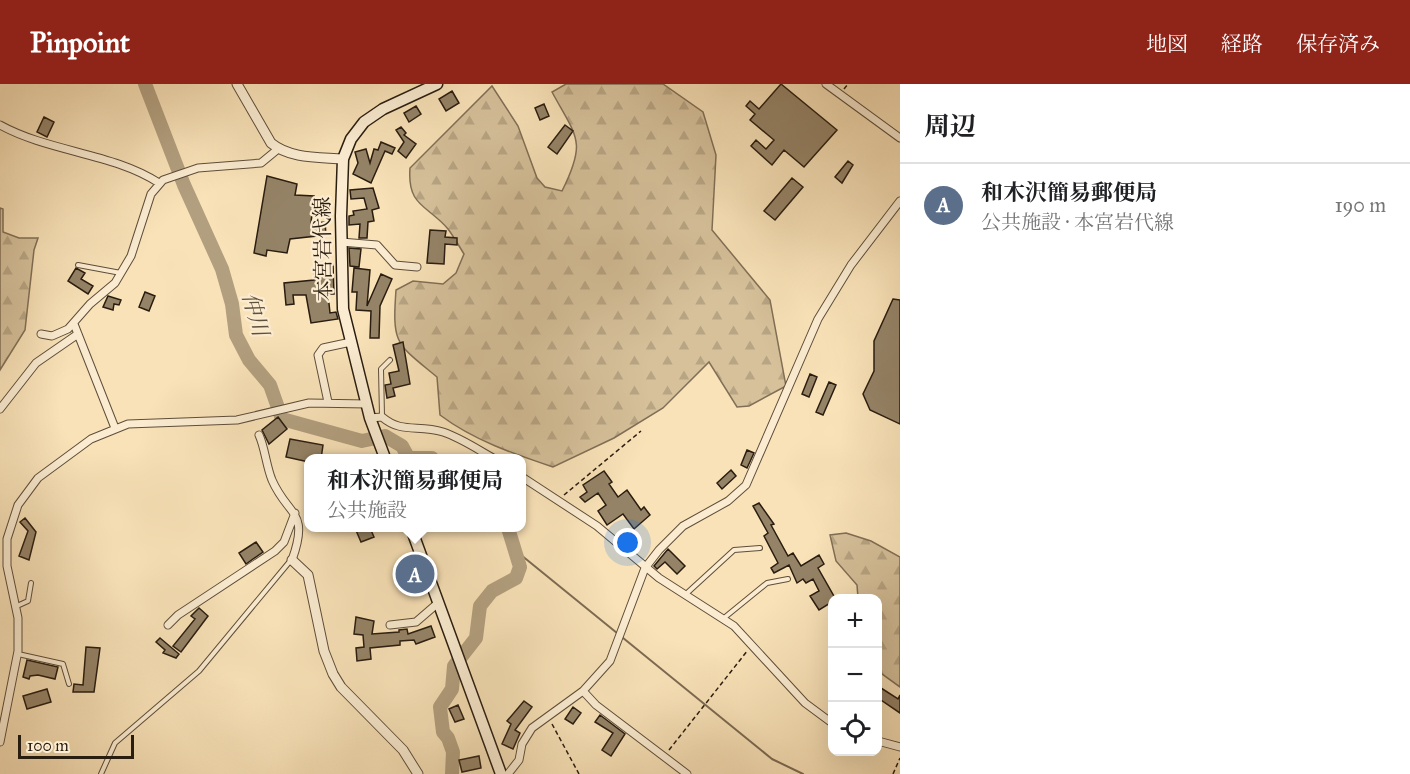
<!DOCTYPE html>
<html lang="ja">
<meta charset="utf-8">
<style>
:root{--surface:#fff;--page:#f2f2f2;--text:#202124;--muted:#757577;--line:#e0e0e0;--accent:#8f2418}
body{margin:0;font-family:"IM FELL Great Primer","Noto Serif JP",serif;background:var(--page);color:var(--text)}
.controls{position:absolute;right:18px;bottom:18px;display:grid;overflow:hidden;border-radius:12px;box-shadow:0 6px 24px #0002}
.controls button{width:54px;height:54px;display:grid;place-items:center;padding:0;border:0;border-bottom:2px solid var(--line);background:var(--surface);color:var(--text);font:30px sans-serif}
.scale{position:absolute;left:18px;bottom:15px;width:116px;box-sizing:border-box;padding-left:6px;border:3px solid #291d10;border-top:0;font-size:16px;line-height:21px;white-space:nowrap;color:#291d10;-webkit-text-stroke:4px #fbecd1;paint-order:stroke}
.you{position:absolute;left:628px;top:459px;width:21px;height:21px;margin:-15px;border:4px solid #fff;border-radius:50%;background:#1a73e8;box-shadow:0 0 0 9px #1a73e833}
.badge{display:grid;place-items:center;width:39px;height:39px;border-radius:50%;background:var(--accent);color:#fff;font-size:20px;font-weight:700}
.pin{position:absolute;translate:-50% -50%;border:3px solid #fff;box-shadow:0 2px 6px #0006}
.popup{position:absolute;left:304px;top:370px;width:222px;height:78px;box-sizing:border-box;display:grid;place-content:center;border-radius:12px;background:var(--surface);filter:drop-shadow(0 2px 4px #0005);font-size:20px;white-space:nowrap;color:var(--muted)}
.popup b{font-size:22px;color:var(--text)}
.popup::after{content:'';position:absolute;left:50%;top:100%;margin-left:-12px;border:12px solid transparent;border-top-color:var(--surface)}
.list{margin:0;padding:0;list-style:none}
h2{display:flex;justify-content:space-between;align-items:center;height:78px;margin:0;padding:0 24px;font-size:26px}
h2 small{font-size:20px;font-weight:400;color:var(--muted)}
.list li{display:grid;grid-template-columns:39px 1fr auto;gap:18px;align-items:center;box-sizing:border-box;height:84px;padding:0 24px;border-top:2px solid var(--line)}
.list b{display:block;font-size:22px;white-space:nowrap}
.list p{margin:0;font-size:20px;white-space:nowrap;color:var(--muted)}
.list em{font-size:20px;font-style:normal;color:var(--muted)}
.icon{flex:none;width:33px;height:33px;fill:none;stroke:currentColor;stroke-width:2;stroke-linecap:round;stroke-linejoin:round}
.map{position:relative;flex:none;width:900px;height:690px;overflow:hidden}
header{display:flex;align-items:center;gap:36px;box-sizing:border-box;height:84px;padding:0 30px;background:var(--accent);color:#fff}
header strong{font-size:28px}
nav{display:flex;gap:33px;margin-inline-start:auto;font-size:21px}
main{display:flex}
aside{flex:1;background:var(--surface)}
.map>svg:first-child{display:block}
.forest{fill:url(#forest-firs);stroke:#806f56;stroke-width:1.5}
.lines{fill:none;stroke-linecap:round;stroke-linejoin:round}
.stream{stroke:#7b6b53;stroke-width:2}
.river{stroke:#b29f7f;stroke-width:14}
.building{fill:#958367;stroke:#291d10;stroke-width:1.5}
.service-casing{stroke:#5d4e3a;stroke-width:6}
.minor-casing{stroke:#5d4e3a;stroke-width:9}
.tertiary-casing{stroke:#5d4e3a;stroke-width:11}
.secondary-casing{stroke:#291d10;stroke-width:13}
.path{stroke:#291d10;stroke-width:1.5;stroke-dasharray:4.5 3;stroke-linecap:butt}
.service{stroke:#fbecd1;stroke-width:4}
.minor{stroke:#fbecd1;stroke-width:7}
.tertiary{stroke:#fbecd1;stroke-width:9}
.secondary{stroke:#fbecd1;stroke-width:10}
.labels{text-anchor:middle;stroke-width:4.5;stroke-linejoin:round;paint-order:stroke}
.street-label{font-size:21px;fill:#291d10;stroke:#fbecd1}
.water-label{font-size:22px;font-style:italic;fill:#60513c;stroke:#fbecd1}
</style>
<header>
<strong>Pinpoint</strong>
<nav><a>地図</a><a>経路</a><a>保存済み</a></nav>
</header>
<main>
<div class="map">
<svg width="900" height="690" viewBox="0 0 900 690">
<defs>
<pattern id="forest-firs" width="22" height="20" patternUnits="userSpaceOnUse" patternTransform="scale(1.5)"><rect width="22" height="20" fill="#d6c19b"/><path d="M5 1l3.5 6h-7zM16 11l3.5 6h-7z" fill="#b8a584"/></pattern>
</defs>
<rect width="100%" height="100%" fill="#f9e2b8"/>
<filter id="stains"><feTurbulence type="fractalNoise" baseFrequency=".00333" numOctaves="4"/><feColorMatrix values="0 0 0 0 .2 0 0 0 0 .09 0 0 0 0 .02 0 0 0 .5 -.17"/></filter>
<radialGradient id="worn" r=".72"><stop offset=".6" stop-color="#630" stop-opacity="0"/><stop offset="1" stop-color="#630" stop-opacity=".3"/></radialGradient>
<path class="forest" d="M 566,0 L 663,0 L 703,28 L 716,71 L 712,146 L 770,216 L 786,302 L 749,322 L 737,323 L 709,278 L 663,324 L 614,354 L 553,383 C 514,370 473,356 440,331 L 437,293 C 396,259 392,261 396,206 L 413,197 L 443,200 L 456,189 L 464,170 C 459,162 454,153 448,145 C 428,121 407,123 410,84 L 492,2 L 518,42 L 537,94 L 545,103 L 562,107 C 587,57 577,54 552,8 Z
M 0,124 L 3,125 L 3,148 L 19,154 L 38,154 L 34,166 L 25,246 L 0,286 Z
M 846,449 L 871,457 L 900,473 L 900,603 L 878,587 L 878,514 L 858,514 L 857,501 L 836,477 L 830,451 Z"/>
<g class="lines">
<path class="stream" d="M 520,483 L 521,471 L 772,675 L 803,690"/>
<path class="river" d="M 145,0 L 184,101 L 222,185 L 232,220 L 236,251 L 249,276 L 270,301 L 282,335 L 362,357 L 385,352 L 402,362 L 408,373 L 412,374
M 414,374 L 432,374
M 452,690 L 453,668 L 448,654 L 443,648 L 440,623 L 452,605 L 454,582 L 476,554 L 480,522 L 492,507 L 516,494 L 520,483 L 508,444"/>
</g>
<path class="building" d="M 781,0 L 837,46 L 804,83 L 784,66 L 772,81 L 751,62 L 756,56 L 766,65 L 774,56 L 750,36 L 755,30 L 746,22 L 750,17 L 759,25 Z
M 452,7 L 459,19 L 446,27 L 439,15 Z
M 544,20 L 549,32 L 540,36 L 535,24 Z
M 416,22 L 421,30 L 409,38 L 404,29 Z
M 44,33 L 54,38 L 47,53 L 37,48 Z
M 565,41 L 573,47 L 557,70 L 548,63 Z
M 401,43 L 406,49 L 404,51 L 416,60 L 406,74 L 398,67 L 404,58 L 396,46 Z
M 381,58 L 395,64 L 392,70 L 385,67 L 371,99 L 353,90 L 358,79 L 355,68 L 366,65 L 370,79 L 374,65 L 378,66 Z
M 848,77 L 853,81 L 842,99 L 835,93 Z
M 267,92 L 297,100 L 295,111 L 314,112 L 311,139 L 325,138 L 326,151 L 290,155 L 287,169 L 267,166 L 266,172 L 254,169 Z
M 792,94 L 803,103 L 775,136 L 764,127 Z
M 373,104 L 379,124 L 372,126 L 374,137 L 368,138 L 367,154 L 359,154 L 360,140 L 349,141 L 349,132 L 354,131 L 353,127 L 367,125 L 364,114 L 351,115 L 350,106 Z
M 430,146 L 446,147 L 445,153 L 457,154 L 457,161 L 445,160 L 444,180 L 427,179 Z
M 349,164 L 361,165 L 359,183 L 350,182 Z
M 333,180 L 334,210 L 328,210 L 330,229 L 336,228 L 338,235 L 311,239 L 306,211 L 293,211 L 294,220 L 286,221 L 284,199 L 314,196 L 314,184 Z
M 76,184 L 85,189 L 81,195 L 93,202 L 88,210 L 68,197 Z
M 354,184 L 370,186 L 367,222 L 381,190 L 392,195 L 380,222 L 379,254 L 370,254 L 371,227 L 356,226 L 357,208 L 352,208 Z
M 145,208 L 155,212 L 149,227 L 139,223 Z
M 108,212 L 121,216 L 119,221 L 114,220 L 113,226 L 103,223 Z
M 893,215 L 900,216 L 900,340 L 870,326 L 863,310 L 874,287 L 874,257 Z
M 403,258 L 410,300 L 393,304 L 395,312 L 387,314 L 385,301 L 391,300 L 389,289 L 399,287 L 393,261 Z
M 810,290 L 817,293 L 809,313 L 802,310 Z
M 829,298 L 836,301 L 823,331 L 816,328 Z
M 278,333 L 287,345 L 269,360 L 262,346 Z
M 290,355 L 323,361 L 321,375 L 309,375 L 309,378 L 286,373 Z
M 747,366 L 754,369 L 747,384 L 741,381 Z
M 731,386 L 736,392 L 722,405 L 717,399 Z
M 604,387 L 612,398 L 609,400 L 618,413 L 627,406 L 641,426 L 644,423 L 650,431 L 634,445 L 623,430 L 607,441 L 598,427 L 606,421 L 598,409 L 585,418 L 580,413 L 587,408 L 583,401 Z
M 759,419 L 774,440 L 771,441 L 788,472 L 793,469 L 801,482 L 819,471 L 824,480 L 818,484 L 835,514 L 832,518 L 819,526 L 810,512 L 819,507 L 813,495 L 806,499 L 803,495 L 797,499 L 789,481 L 774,489 L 771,484 L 778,479 L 764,452 L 768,449 L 753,422 Z
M 25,434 L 36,448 L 29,476 L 19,472 L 28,447 L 20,438 Z
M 355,444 L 370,444 L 374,453 L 361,458 Z
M 256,458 L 263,468 L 246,480 L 239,469 Z
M 668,465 L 685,482 L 677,490 L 665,478 L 657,485 L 654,482 Z
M 199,524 L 208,532 L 181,568 L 173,562 L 195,535 L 191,532 Z
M 356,533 L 374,537 L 372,550 L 399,548 L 399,546 L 407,545 L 408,550 L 431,542 L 435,553 L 416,560 L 414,556 L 400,557 L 400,561 L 370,564 L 371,575 L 357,577 L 356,564 L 364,563 L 363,551 L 354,550 Z
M 160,554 L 179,570 L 176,574 L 163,569 L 165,566 L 156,558 Z
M 86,563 L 100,564 L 94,608 L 73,608 L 74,600 L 83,601 Z
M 27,576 L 58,583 L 55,595 L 38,591 L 30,592 L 29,595 L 23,593 Z
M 881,604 L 898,615 L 900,611 L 900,629 L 878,614 Z
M 47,605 L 51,618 L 27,625 L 23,612 Z
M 524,617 L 532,623 L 515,646 L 520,649 L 513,665 L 502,660 L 511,640 L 507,637 Z
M 458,621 L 464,635 L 455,638 L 449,625 Z
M 573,623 L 581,629 L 573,640 L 565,635 Z
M 600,631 L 625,650 L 611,672 L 602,666 L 613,649 L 595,638 Z
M 479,672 L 481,684 L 462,688 L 459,676 Z"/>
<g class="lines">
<g class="service-casing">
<path id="service" d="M 78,181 L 121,189
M 382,332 L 381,285 L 390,276
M 686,510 L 734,466 L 760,464
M 17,522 L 28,517 L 31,499
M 724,534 L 767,499 L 788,495
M 18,570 L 63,580 L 69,600
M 101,690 L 115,659 L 199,587 L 291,476"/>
</g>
<g class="minor-casing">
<path id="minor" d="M 826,0 L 900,54
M 0,41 C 49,68 113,69 159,99
M 341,158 L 377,161 L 395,181 L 417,183
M 74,240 L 115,344
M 41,250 L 52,252 L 68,245 L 90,220 L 115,199 L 131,172 L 151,110 L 163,96 L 198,84 L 261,79 L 278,65
M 328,318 L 318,271 L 323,264 L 351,258
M 0,325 L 36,279 L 78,250
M 370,334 L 382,333 C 402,350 418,340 443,348 C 461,354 477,365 493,374
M 259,351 C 265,364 266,381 272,396 C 288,433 310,426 292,476
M 522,393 L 597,442 L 659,494 L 734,542 L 805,619 L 832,639
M 168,541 L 178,531 L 275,467 L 284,458 L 295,429
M 390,541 L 416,538 L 438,519
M 583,607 L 596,621 L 687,690
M 878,657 L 900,663
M 0,658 L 18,567 L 18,534 L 7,482 L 7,455 L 18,421 L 38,394 L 91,355 L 128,340 L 237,336 L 309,319 L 367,320
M 508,690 L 519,676 L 522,660 L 532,644 L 583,607 L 610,577 L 645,484 L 659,466 L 683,442 L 728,417 L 746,401 L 818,235 L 851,181 L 900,117"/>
</g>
<g class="tertiary-casing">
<path id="tertiary" d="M 237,0 L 271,59 C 290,75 320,73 343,75
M 292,476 L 308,491 L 324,567 L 333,590 L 341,603 L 403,666 L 418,690"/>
</g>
<g class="secondary-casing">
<path id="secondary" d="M 385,374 L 370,334 L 343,225 L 341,132 L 343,75 L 351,55 L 364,38 L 383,25 L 437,0
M 411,444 L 501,690"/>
</g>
<path class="path" d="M 844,5 L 848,0
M 564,411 L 641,347
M 552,640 L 579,690
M 669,666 L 748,566
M 893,690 L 900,674"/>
<use href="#service" class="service"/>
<use href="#minor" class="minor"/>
<use href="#tertiary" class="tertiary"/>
<use href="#secondary" class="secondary"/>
</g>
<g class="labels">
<g class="street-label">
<text transform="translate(323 165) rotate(-91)" y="7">本宮岩代線</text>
</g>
<g class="water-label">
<text transform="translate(256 230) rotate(74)" y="8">仲川</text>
</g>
</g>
<rect width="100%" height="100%" filter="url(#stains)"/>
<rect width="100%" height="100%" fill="url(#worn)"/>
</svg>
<div class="controls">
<button>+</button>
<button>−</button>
<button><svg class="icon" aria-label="locate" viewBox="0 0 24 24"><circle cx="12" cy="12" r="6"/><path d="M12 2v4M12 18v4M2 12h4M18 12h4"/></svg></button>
</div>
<div class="scale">100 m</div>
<div class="you"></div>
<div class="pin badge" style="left:415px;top:490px;background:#5c6f8a">A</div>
<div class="popup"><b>和木沢簡易郵便局</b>公共施設</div>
</div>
<aside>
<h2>周辺<small></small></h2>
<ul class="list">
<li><span class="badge" style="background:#5c6f8a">A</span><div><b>和木沢簡易郵便局</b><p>公共施設 · 本宮岩代線</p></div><em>190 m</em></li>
</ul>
</aside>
</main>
